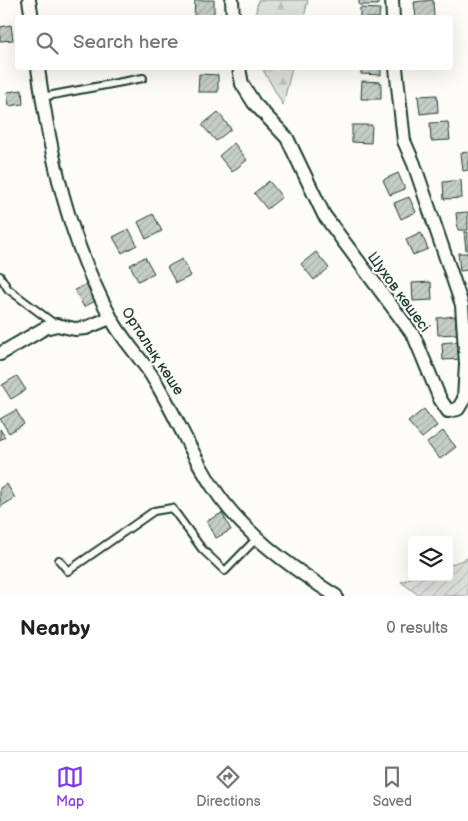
<!DOCTYPE html>
<meta charset="utf-8">
<style>
:root{--surface:#fff;--page:#f2f2f2;--text:#202124;--muted:#757577;--line:#e0e0e0;--accent:#7c3aed}
body{margin:0;font-family:"Balsamiq Sans",sans-serif;background:var(--page);color:var(--text)}
.controls{position:absolute;right:15px;bottom:15px;display:grid;overflow:hidden;border-radius:5px;box-shadow:0 5px 20px #0002}
.controls button{width:45px;height:45px;display:grid;place-items:center;padding:0;border:0;border-bottom:1px solid var(--line);background:var(--surface);color:var(--text);font:25px sans-serif}
.list{margin:0;padding:0;list-style:none}
h2{display:flex;justify-content:space-between;align-items:center;height:65px;margin:0;padding:0 20px;font-size:21px}
h2 small{font-size:16px;font-weight:400;color:var(--muted)}
.icon{flex:none;width:28px;height:28px;fill:none;stroke:currentColor;stroke-width:2;stroke-linecap:round;stroke-linejoin:round}
.map{position:relative;flex:none;width:468px;height:596px;overflow:hidden}
.search{position:absolute;background:var(--surface);box-shadow:0 5px 20px #0002;left:15px;right:15px;top:15px;height:55px;display:flex;align-items:center;gap:12px;box-sizing:border-box;padding:0 18px;border-radius:5px;color:var(--muted);font-size:19px}
.sheet{height:155px;background:var(--surface)}
nav{display:flex;justify-content:space-around;align-items:center;box-sizing:border-box;height:70px;border-top:1px solid var(--line);background:var(--surface);font-size:14px;color:var(--muted)}
nav a{display:grid;justify-items:center;gap:2px}
nav .on{color:var(--accent)}
.map>svg:first-child{display:block}
.forest{fill:url(#forest-firs);stroke:#7e8e88}
.garden{fill:url(#garden-furrows);stroke:#7e8e88}
.building{fill:url(#building-hatch);stroke:#1f3d34}
.lines{fill:none;stroke-linecap:round;stroke-linejoin:round}
.service-casing{stroke:#1f3d34;stroke-width:10}
.minor-casing{stroke:#1f3d34;stroke-width:16}
.service{stroke:#fdfcf7;stroke-width:6}
.minor{stroke:#fdfcf7;stroke-width:12}
.labels{text-anchor:middle;stroke-width:4.5;stroke-linejoin:round;paint-order:stroke}
.street-label{font-size:15px;fill:#1f3d34;stroke:#fdfcf7}
</style>
<div class="map">
<svg width="468" height="596" viewBox="0 0 468 596">
<defs>
<pattern id="forest-firs" width="22" height="20" patternUnits="userSpaceOnUse" patternTransform="scale(1.25)"><rect width="22" height="20" fill="#dde0db"/><path d="M5 1l3.5 6h-7zM16 11l3.5 6h-7z" fill="#bdc1bd"/></pattern>
<pattern id="garden-furrows" width="10" height="10" patternUnits="userSpaceOnUse" patternTransform="scale(1.25)"><rect width="10" height="10" fill="#dde0db"/><path d="M-1 1l2-2M0 10L10 0M9 11l2-2" fill="none" stroke="#bdc1bd"/></pattern>
<pattern id="building-hatch" width="6" height="6" patternUnits="userSpaceOnUse" patternTransform="scale(1.25)"><rect width="6" height="6" fill="#c6cdc7"/><path d="M-1 1l2-2M0 6l6-6M5 7l2-2" fill="none" stroke="#aab1ac"/></pattern>
</defs>
<rect width="100%" height="100%" fill="#fdfcf7"/>
<filter id="ink" filterUnits="userSpaceOnUse"><feTurbulence type="fractalNoise" baseFrequency=".02" numOctaves="2"/><feDisplacementMap in="SourceGraphic" scale="10" xChannelSelector="R" yChannelSelector="G"/><feConvolveMatrix kernelMatrix="1 2 1 2 8 2 1 2 1" color-interpolation-filters="sRGB"/></filter>
<g filter="url(#ink)">
<path class="forest" d="M 258,0 L 308,0 L 304,17 L 255,17 Z
M 262,68 L 292,68 L 283,105 Z"/>
<path class="garden" d="M 468,558 L 468,596 L 420,596 L 401,582 L 413,577 L 449,577 L 449,565 Z"/>
<path class="building" d="M 195,0 L 214,0 L 214,17 L 194,16 Z
M 359,0 L 378,0 L 378,5 L 359,5 Z
M 433,0 L 434,18 L 416,18 L 414,2 Z
M 360,8 L 380,9 L 379,18 L 360,18 Z
M 11,25 L 13,40 L 0,41 L 0,27 Z
M 361,68 L 381,68 L 381,75 L 361,74 Z
M 199,74 L 218,75 L 218,92 L 198,92 Z
M 362,81 L 381,82 L 381,99 L 361,99 Z
M 22,90 L 23,104 L 9,106 L 7,92 Z
M 437,95 L 438,112 L 420,114 L 418,96 Z
M 218,112 L 231,129 L 216,141 L 202,125 Z
M 448,122 L 450,140 L 431,141 L 430,123 Z
M 352,125 L 372,125 L 371,143 L 352,142 Z
M 234,143 L 247,160 L 232,172 L 219,156 Z
M 468,152 L 468,170 L 463,171 L 461,153 Z
M 398,173 L 405,189 L 390,195 L 383,180 Z
M 461,180 L 462,198 L 444,199 L 443,182 Z
M 269,181 L 282,197 L 267,209 L 254,193 Z
M 409,197 L 416,212 L 401,219 L 394,203 Z
M 468,212 L 468,230 L 458,230 L 456,213 Z
M 153,214 L 162,231 L 146,239 L 138,222 Z
M 129,229 L 137,245 L 122,253 L 113,237 Z
M 464,232 L 468,232 L 468,250 L 466,250 Z
M 421,233 L 428,249 L 413,255 L 406,240 Z
M 316,252 L 329,268 L 314,280 L 301,264 Z
M 458,253 L 468,253 L 468,270 L 460,271 Z
M 145,257 L 154,273 L 138,281 L 130,265 Z
M 182,259 L 191,276 L 176,283 L 167,267 Z
M 90,282 L 99,299 L 84,307 L 75,290 Z
M 431,282 L 432,300 L 413,301 L 412,283 Z
M 455,316 L 457,334 L 438,335 L 437,318 Z
M 460,341 L 462,359 L 443,360 L 442,343 Z
M 17,376 L 26,390 L 11,399 L 2,385 Z
M 424,409 L 437,426 L 422,438 L 408,422 Z
M 16,410 L 24,424 L 9,433 L 0,419 Z
M 0,429 L 5,437 L 0,440 Z
M 443,431 L 456,447 L 440,459 L 427,443 Z
M 7,484 L 15,498 L 0,507 L 0,488 Z
M 222,513 L 231,530 L 216,538 L 207,521 Z"/>
<g class="lines">
<g class="service-casing">
<path id="service" d="M 42,97 L 143,78
M 0,276 L 8,289 L 56,325
M 59,560 L 68,571 L 154,511 L 172,508 L 202,549 L 225,571 L 257,538"/>
</g>
<g class="minor-casing">
<path id="minor" d="M 29,0 L 32,18
M 232,0 L 233,18
M 392,0 L 393,18
M 38,68 C 50,155 68,237 110,316 C 121,339 142,358 155,381 C 175,414 190,451 211,484 C 241,532 289,566 336,596
M 239,68 L 242,84 L 254,103 L 287,138 L 324,215 L 414,336 L 440,399 L 448,411 L 458,409 L 464,399 L 466,364 L 462,305 L 414,164 L 404,141 L 396,68
M 0,354 L 45,328 L 57,325 L 75,329 L 86,328 L 110,318"/>
</g>
<use href="#service" class="service"/>
<use href="#minor" class="minor"/>
</g>
</g>
<g class="labels">
<g class="street-label">
<text transform="translate(399 292) rotate(54)" y="5">Шухов көшесі</text>
<text transform="translate(153 351) rotate(57)" y="5">Орталық көше</text>
</g>
</g>
</svg>
<div class="controls">
<button><svg class="icon" aria-label="layers" viewBox="0 0 24 24"><path d="M12 4l9 5-9 5-9-5zM3 14l9 5 9-5"/></svg></button>
</div>
<div class="search"><svg class="icon" aria-label="search" viewBox="0 0 24 24"><circle cx="10" cy="10" r="6"/><path d="M15 15l6 6"/></svg>Search here</div>
</div>
<section class="sheet">
<h2>Nearby<small>0 results</small></h2>
<ul class="list">
</ul>
</section>
<nav>
<a class="on"><svg class="icon" aria-label="map" viewBox="0 0 24 24"><path d="M3 6l6-2 6 2 6-2v14l-6 2-6-2-6 2zM9 4v14M15 6v14"/></svg>Map</a>
<a><svg class="icon" aria-label="directions" viewBox="0 0 24 24"><path d="M12 3l9 9-9 9-9-9zM9 14v-3h6M13 9l2 2-2 2"/></svg>Directions</a>
<a><svg class="icon" aria-label="saved" viewBox="0 0 24 24"><path d="M7 4h10v16l-5-4-5 4z"/></svg>Saved</a>
</nav>
